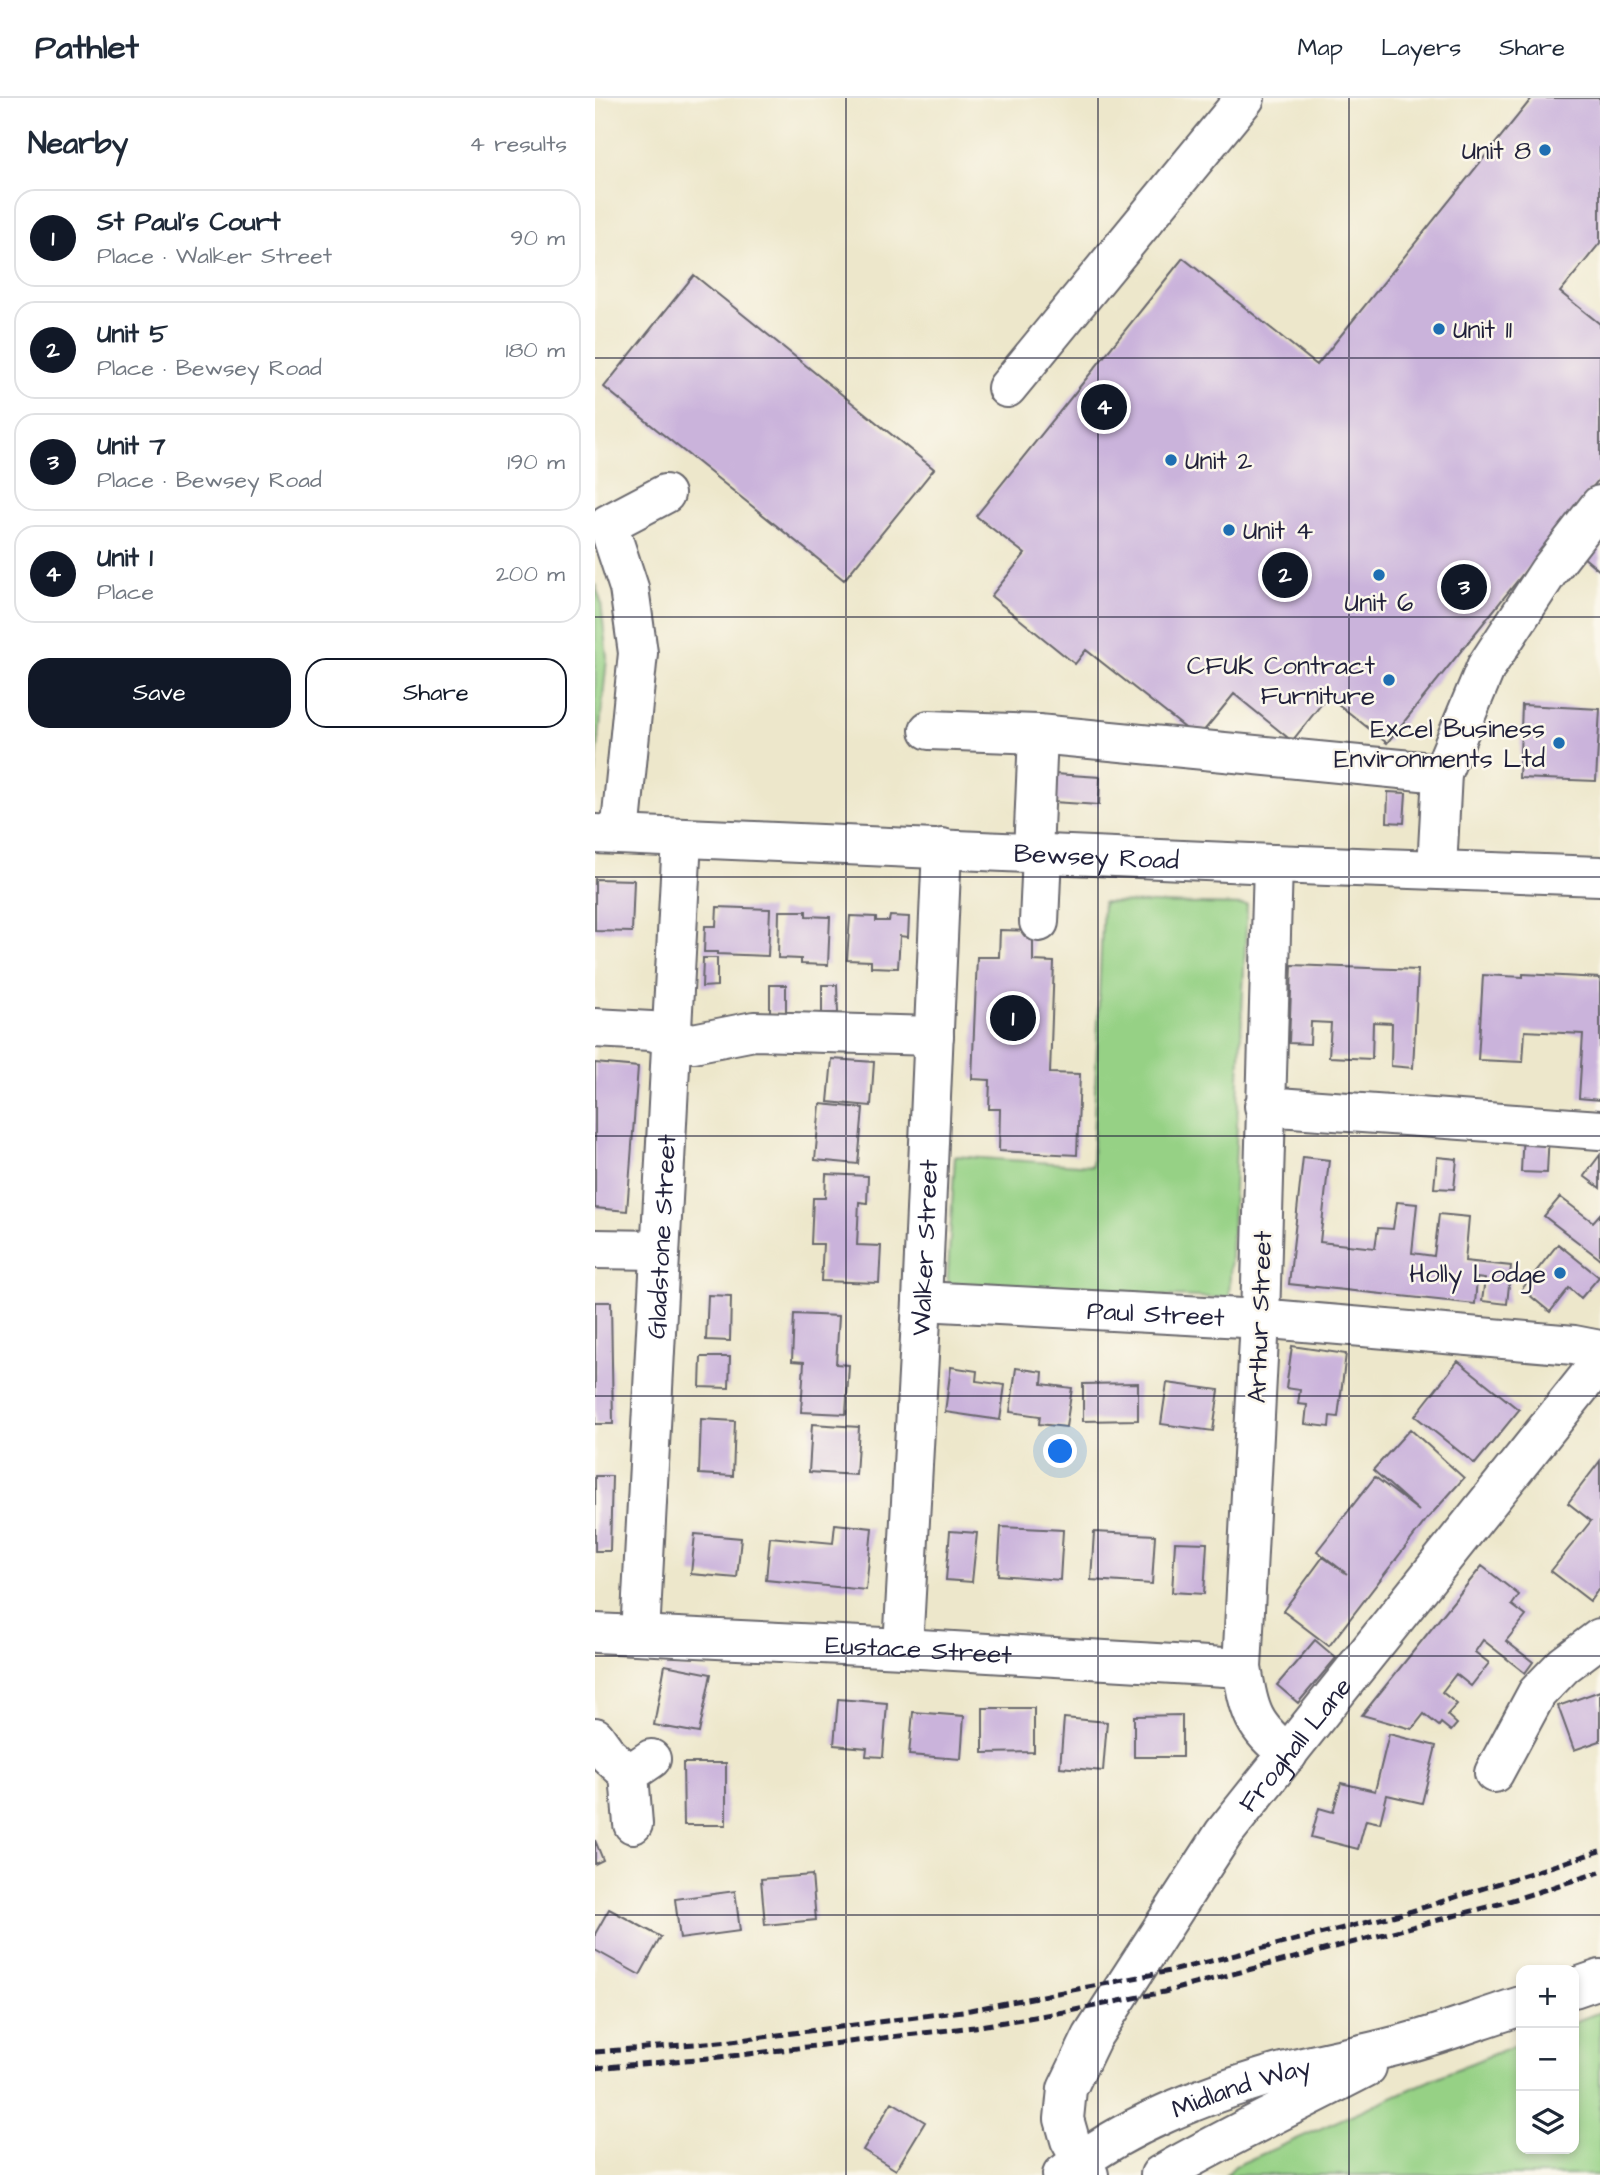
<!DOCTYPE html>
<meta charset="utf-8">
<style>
:root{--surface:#fff;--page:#f2f2f3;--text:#1f2937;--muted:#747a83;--line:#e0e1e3;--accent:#111827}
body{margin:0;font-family:"Architects Daughter",sans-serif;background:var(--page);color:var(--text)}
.controls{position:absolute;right:21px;bottom:21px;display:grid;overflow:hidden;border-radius:14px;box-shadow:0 4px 10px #0003}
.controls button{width:63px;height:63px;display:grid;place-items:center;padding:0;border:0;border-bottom:2px solid var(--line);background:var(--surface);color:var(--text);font:35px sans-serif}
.you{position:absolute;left:466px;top:1354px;width:24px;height:24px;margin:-18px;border:5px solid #fff;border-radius:50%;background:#1a73e8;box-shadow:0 0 0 10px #1a73e833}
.badge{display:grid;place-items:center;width:46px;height:46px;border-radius:50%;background:var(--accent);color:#fff;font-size:23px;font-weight:700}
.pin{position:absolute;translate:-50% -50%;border:4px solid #fff;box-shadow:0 2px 7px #0006}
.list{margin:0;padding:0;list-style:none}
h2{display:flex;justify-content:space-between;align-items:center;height:91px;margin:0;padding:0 28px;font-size:30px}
h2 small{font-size:23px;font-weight:400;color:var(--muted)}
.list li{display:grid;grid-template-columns:46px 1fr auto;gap:21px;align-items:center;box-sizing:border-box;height:98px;margin:0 14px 14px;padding:0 14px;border:2px solid var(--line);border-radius:21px}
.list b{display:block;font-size:26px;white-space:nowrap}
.list p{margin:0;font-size:23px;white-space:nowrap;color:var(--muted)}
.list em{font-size:23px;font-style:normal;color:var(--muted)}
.actions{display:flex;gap:14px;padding:21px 28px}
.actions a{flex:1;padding:16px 0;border:2px solid var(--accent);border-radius:21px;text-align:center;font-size:24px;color:var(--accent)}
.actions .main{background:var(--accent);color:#fff}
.icon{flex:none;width:38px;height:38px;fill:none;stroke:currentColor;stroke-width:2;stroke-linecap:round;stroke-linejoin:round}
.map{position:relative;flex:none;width:1005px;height:2077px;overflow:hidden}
header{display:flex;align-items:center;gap:42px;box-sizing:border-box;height:98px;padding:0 35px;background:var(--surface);border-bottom:2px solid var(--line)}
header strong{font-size:33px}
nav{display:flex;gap:38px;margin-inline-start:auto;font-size:24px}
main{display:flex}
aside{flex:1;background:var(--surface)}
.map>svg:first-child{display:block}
.green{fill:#96d185;stroke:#5c7a60;stroke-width:2}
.building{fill:#cab3db}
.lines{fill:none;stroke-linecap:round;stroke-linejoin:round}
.minor-casing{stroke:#69676d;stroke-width:42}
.highway-casing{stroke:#69676d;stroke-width:42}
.minor{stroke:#fff;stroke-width:38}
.highway{stroke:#fff;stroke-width:38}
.rail{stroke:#22223b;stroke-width:5;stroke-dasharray:10 5;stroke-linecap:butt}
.grid{fill:none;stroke:#22223b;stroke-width:2;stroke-opacity:0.55}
.poi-dot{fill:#1f6fb2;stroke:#fbf7ec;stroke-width:2.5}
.labels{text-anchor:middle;stroke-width:5;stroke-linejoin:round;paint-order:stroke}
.poi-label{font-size:26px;fill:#22223b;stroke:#fbf7ec;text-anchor:end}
.street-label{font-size:26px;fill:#22223b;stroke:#fbf7ec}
</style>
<header>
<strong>Pathlet</strong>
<nav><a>Map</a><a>Layers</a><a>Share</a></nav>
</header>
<main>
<aside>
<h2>Nearby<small>4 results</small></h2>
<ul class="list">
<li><span class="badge">1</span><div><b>St Paul's Court</b><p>Place · Walker Street</p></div><em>90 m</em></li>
<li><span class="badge">2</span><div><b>Unit 5</b><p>Place · Bewsey Road</p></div><em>180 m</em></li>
<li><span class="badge">3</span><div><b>Unit 7</b><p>Place · Bewsey Road</p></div><em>190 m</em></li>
<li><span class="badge">4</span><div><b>Unit 1</b><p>Place</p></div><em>200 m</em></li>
</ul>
<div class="actions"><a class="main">Save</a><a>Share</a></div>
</aside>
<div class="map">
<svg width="1005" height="2077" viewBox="0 0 1005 2077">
<rect width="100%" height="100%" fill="#fbf7ec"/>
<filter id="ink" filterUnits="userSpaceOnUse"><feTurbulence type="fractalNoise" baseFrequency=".0143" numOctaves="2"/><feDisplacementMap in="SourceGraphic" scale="14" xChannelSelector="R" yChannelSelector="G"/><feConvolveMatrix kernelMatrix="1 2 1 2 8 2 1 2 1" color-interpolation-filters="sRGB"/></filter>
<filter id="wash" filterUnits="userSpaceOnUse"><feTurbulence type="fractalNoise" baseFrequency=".00686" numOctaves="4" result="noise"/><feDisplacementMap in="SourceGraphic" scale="28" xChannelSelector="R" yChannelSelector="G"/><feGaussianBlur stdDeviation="1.57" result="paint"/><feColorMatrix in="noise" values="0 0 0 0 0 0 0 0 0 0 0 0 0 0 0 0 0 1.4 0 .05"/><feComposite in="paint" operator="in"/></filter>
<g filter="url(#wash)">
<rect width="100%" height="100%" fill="#ede7cb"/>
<path class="green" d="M 0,486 L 6,504 L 12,560 L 0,679 Z
M 508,804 L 652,807 L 634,1200 L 352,1191 L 360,1058 L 497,1068 Z
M 1005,1914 L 1005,2077 L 631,2077 L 640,2068 L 852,1975 L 926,1945 L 926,2051 L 979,2051 L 979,1924 Z"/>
<g id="blocks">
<path class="building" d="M 937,0 L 1005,0 L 1005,145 L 965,194 L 1005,226 L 1005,380 L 792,645 L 733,598 L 697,643 L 639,596 L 603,640 L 491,552 L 480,566 L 396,498 L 430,456 L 381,418 L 588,160 L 722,267 Z
M 99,177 L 339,371 L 249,482 L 9,289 Z
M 1005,436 L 1005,473 L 987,458 Z
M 927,607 L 1005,611 L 1001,683 L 924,680 Z
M 459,676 L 505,679 L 504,707 L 458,704 Z
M 793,694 L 811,695 L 809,725 L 792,724 Z
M 0,781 L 39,782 L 37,834 L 0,833 Z
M 122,809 L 175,811 L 173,858 L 122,856 L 122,854 L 109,854 L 110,828 L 121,828 Z
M 184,813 L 211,813 L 211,818 L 235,819 L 233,867 L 206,866 L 206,861 L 183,860 Z
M 255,818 L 281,819 L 281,823 L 294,823 L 295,818 L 314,819 L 313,839 L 305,838 L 303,870 L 276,869 L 276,863 L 252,862 Z
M 405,832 L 438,833 L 438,863 L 459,864 L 455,975 L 485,976 L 482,1057 L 404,1053 L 405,1011 L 394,1011 L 395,982 L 377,981 L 382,859 L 404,859 Z
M 108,860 L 122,860 L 122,888 L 107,889 Z
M 697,867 L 823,872 L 818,970 L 796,968 L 797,925 L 778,924 L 777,961 L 734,959 L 736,925 L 716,924 L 715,946 L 694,945 Z
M 928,876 L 1005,880 L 1005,1002 L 984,1000 L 988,936 L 930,933 L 928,964 L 883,962 L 888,877 L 928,879 Z
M 175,887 L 191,887 L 191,914 L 175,914 Z
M 227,887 L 242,887 L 243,915 L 227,915 Z
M 237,961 L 279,964 L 276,1008 L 233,1004 Z
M 0,965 L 43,969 L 32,1113 L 0,1110 Z
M 225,1006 L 268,1010 L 263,1066 L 220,1062 Z
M 928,1033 L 954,1034 L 952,1075 L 926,1074 Z
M 1005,1057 L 1005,1090 L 989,1078 Z
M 708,1059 L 734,1062 L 725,1144 L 780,1150 L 783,1130 L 798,1131 L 802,1104 L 822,1106 L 817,1155 L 839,1158 L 844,1116 L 874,1119 L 870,1163 L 916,1168 L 912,1206 L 887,1203 L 890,1181 L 882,1180 L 880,1206 L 694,1186 Z
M 842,1059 L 862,1061 L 859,1091 L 839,1090 Z
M 231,1076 L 273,1078 L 272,1105 L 264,1104 L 262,1147 L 286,1148 L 284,1185 L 226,1183 L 228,1146 L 216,1146 L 218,1100 L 230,1100 Z
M 965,1099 L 998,1124 L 1005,1116 L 1005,1161 L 949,1118 Z
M 963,1146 L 1004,1179 L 986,1200 L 974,1190 L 955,1214 L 927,1191 Z
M 113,1197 L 136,1198 L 135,1243 L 111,1242 Z
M 0,1204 L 16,1204 L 18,1326 L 0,1326 Z
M 199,1216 L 244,1218 L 241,1266 L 254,1267 L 251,1316 L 206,1314 L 209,1264 L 197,1263 Z
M 697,1248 L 751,1256 L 743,1319 L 735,1318 L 734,1329 L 710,1326 L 712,1307 L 703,1306 L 705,1292 L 691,1290 Z
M 106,1259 L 135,1259 L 134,1290 L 105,1289 Z
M 863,1263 L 924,1312 L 880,1366 L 820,1318 Z
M 356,1269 L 382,1273 L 381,1283 L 410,1287 L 405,1322 L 350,1314 Z
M 421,1270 L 448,1274 L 447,1286 L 477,1290 L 471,1329 L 444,1326 L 445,1318 L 415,1314 Z
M 543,1285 L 543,1322 L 488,1323 L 488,1286 Z
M 572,1285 L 624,1292 L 618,1333 L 566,1326 Z
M 106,1321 L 140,1323 L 138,1378 L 104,1376 Z
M 217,1326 L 264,1329 L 261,1377 L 214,1374 Z
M 815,1331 L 869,1380 L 832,1421 L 734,1548 L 688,1513 L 728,1459 L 752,1476 L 722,1453 L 780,1379 L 824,1413 L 778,1372 Z
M 1005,1363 L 1005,1489 L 995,1503 L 956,1473 L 996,1423 L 973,1405 Z
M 0,1378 L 17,1378 L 15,1453 L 0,1453 Z
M 240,1426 L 277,1430 L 271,1492 L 171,1482 L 175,1439 L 238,1445 Z
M 406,1429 L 468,1432 L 465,1482 L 403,1477 Z
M 355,1433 L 382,1435 L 377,1484 L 351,1482 Z
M 499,1434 L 560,1437 L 557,1486 L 496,1482 Z
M 100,1436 L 146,1440 L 142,1480 L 96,1476 Z
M 580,1444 L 612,1445 L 609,1496 L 577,1494 Z
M 887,1468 L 924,1497 L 917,1507 L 931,1518 L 911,1543 L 938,1564 L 930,1575 L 888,1542 L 880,1554 L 894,1565 L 876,1588 L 861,1576 L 847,1594 L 862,1606 L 852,1617 L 862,1626 L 856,1633 L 846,1625 L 844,1628 L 829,1616 L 817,1631 L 767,1617 Z
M 720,1542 L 741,1560 L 703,1605 L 682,1587 Z
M 70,1567 L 116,1576 L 104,1635 L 59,1627 Z
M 1005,1593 L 1005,1643 L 979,1652 L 963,1608 Z
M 243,1601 L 292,1605 L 288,1659 L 271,1658 L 272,1650 L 239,1647 Z
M 388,1610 L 439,1610 L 439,1654 L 388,1655 Z
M 318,1614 L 369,1618 L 366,1661 L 314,1657 Z
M 587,1617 L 587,1659 L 539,1659 L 539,1618 Z
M 469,1620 L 512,1624 L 508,1673 L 465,1669 Z
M 794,1636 L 841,1648 L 827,1705 L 792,1697 L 785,1725 L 771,1722 L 763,1751 L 716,1739 L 724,1710 L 738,1714 L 746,1685 L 780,1693 Z
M 88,1665 L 131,1665 L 131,1727 L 89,1727 Z
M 0,1742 L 8,1762 L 0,1766 Z
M 217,1777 L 221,1822 L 170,1827 L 166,1781 Z
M 140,1793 L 145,1833 L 85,1841 L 80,1801 Z
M 14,1811 L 66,1839 L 45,1877 L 0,1852 L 0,1836 Z
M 297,2004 L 330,2024 L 301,2072 L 268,2052 Z"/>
</g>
</g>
<g filter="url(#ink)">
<use href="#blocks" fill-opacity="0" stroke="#69676d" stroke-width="2"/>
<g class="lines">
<g class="minor-casing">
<g id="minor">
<path d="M 412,290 L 650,0"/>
<path d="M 334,632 L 443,636 L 847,675"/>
<path id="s1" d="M 0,736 L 678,766 L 1005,778"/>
<path d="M 25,737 L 43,555 L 34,490 L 13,426 L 70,396"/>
<path d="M 438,755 L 443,636"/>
<path d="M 678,766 L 665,1221 L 647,1570 C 655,1615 657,1627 693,1656"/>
<path d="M 842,771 L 847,675 L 891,569 L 954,473 L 1005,407"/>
<path d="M 444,824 L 447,756"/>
<path d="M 0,930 L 56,933 L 98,945 L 159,933 L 339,938"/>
<path d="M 669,1008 L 1005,1032"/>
<path d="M 0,1151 L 64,1152"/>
<path id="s2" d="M 327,1203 L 686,1222 L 979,1247 L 1005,1252"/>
<path id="s3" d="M 0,1535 L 308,1550 L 647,1570"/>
<path id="s4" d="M 45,1537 L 87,741"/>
<path id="s5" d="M 308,1550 L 327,1203 L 347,750"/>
<path d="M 0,1639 L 13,1657 L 34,1676"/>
<path d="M 899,1675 L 942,1595 L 969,1567 L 1005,1540"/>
<path d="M 38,1726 L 34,1676 L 56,1661"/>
<path id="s6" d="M 494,2077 L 475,2042 L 469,2021 L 472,1991 L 497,1939 L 629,1735 L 1005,1264"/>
</g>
</g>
<g class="highway-casing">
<g id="highway">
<path d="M 979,1890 L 1005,1881"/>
<path id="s7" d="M 467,2077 C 529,2027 608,1997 684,1975 C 728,1963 775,1956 819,1943 C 855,1933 891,1919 926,1908"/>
<path d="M 565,2077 C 633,2038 703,2005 772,1969"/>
</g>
</g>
<use href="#minor" class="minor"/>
<use href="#highway" class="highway"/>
<path class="rail" d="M 0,1954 L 137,1943 L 375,1912 L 488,1890 L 580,1872 L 817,1813 L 1005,1753
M 0,1970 L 136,1958 L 379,1929 L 475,1913 L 569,1894 L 908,1805 L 1005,1774"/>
</g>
</g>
<path class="grid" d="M 251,0 L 251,2077M 503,0 L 503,2077M 754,0 L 754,2077M 0,260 L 1005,260M 0,519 L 1005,519M 0,779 L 1005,779M 0,1038 L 1005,1038M 0,1298 L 1005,1298M 0,1558 L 1005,1558M 0,1817 L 1005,1817"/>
<g class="poi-dot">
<circle cx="950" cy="52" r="7"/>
<circle cx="844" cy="231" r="7"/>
<circle cx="576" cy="362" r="7"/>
<circle cx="634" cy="432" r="7"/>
<circle cx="784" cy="477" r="7"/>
<circle cx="794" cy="582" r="7"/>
<circle cx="964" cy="645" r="7"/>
<circle cx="965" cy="1175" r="7"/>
</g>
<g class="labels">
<g class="poi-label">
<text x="936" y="61">Unit 8</text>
<text x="858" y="240" text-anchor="start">Unit 11</text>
<text x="590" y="371" text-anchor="start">Unit 2</text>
<text x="648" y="441" text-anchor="start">Unit 4</text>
<text x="784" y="513" text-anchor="middle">Unit 6</text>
<text x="780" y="576">CFUK Contract<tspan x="780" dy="30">Furniture</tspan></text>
<text x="950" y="639">Excel Business<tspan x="950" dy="30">Environments Ltd</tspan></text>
<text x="951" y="1184">Holly Lodge</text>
</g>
<g class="street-label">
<text dy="9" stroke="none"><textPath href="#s1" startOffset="502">Bewsey Road</textPath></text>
<text dy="9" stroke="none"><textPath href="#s4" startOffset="399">Gladstone Street</textPath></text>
<text dy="9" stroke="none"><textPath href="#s5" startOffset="401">Walker Street</textPath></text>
<text dy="9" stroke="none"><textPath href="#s2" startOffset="234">Paul Street</textPath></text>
<text transform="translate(664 1219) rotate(-88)" y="9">Arthur Street</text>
<text dy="9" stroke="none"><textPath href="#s3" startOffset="324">Eustace Street</textPath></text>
<text dy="9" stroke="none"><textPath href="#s6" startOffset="506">Froghall Lane</textPath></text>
<text dy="9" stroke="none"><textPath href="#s7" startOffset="201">Midland Way</textPath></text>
</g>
</g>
</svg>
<div class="controls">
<button>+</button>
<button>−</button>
<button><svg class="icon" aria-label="layers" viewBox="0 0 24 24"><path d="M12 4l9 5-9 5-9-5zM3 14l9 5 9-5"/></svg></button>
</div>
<div class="you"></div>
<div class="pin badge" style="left:418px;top:920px">1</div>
<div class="pin badge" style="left:690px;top:477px">2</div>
<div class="pin badge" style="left:869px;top:489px">3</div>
<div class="pin badge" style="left:509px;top:309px">4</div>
</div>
</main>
